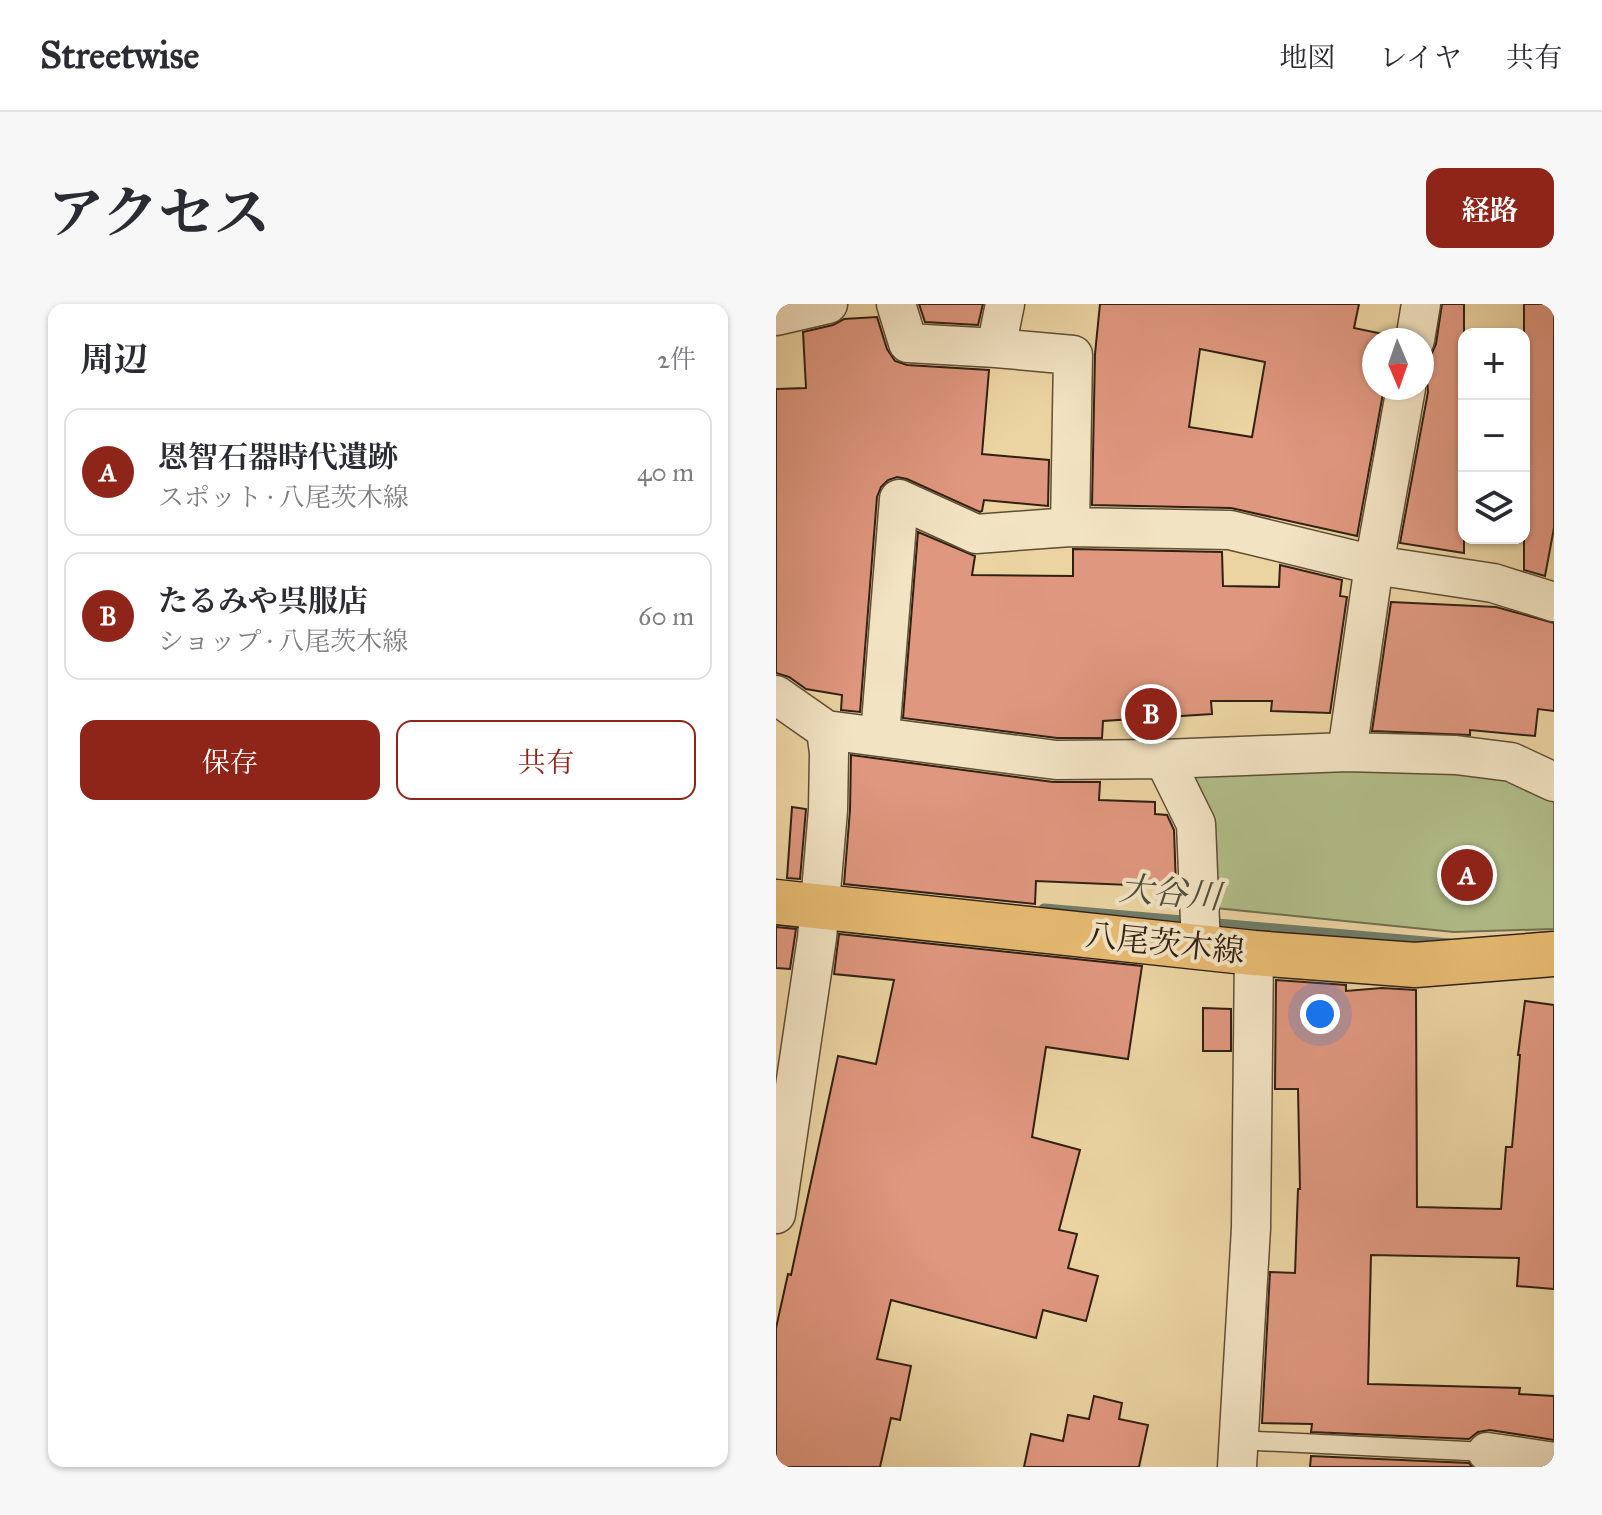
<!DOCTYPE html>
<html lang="ja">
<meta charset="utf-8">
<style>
:root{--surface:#fff;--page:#f7f7f7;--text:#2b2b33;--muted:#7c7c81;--line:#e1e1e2;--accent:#8f2418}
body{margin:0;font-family:"IM FELL Great Primer","Noto Serif JP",serif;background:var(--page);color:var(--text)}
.controls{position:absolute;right:24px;top:24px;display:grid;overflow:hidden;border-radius:16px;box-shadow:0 2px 6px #0004}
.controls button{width:72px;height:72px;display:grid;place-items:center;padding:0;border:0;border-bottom:2px solid var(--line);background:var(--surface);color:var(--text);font:40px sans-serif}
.compass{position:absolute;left:586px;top:24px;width:72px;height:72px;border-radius:50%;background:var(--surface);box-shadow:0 2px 6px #0004;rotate:178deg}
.you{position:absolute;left:544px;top:710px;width:28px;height:28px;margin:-20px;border:6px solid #fff;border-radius:50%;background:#1a73e8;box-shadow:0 0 0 12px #1a73e833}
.badge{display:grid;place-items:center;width:52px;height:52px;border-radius:50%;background:var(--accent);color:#fff;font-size:26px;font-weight:700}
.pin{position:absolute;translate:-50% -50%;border:4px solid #fff;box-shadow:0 2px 8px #0006}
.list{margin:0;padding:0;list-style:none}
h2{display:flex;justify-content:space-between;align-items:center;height:104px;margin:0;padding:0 32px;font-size:34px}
h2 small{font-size:26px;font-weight:400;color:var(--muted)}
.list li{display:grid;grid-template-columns:52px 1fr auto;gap:24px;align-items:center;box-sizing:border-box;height:128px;margin:0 16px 16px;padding:0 16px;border:2px solid var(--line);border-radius:16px}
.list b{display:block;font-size:30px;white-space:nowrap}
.list p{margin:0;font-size:26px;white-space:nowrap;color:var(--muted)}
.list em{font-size:26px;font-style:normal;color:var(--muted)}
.actions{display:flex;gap:16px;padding:24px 32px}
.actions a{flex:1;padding:18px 0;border:2px solid var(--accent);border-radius:16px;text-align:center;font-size:28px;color:var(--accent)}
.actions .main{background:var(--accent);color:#fff}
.icon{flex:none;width:44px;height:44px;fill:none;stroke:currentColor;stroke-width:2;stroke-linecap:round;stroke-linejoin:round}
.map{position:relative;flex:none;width:778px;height:1163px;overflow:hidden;border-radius:16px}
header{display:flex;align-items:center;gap:48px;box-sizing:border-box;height:112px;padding:0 40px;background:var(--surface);border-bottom:2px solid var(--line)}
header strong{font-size:38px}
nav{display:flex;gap:44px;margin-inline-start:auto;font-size:28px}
.intro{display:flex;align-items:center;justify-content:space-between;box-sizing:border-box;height:192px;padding:0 48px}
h1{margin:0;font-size:56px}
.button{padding:20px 36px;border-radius:16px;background:var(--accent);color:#fff;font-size:28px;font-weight:700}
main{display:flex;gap:48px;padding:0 48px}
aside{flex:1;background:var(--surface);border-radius:16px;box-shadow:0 2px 6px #0004}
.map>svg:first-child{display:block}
.green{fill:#b1be8a;stroke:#716f4e;stroke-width:2}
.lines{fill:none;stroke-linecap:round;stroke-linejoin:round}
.stream{stroke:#6f7c68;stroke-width:11}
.building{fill:#df977f;stroke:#312012;stroke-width:2;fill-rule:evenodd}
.service-casing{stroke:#604d36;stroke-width:21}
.minor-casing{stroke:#604d36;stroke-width:41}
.primary-casing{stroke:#312012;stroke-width:47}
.service{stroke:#f2e3c3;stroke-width:18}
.minor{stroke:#f2e3c3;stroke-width:38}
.primary{stroke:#e6ba71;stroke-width:44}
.labels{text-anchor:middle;stroke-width:8;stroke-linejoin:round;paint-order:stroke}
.street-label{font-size:32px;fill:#312012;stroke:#f2e3c3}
.water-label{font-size:34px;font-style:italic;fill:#504e3d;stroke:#f2e3c3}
</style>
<header>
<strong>Streetwise</strong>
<nav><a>地図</a><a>レイヤ</a><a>共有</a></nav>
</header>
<div class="intro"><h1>アクセス</h1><a class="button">経路</a></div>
<main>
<aside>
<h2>周辺<small>2件</small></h2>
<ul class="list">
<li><span class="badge">A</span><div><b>恩智石器時代遺跡</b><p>スポット · 八尾茨木線</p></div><em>40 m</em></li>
<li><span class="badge">B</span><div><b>たるみや呉服店</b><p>ショップ · 八尾茨木線</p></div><em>60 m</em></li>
</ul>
<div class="actions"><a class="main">保存</a><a>共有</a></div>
</aside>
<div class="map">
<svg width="778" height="1163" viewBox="0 0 778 1163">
<rect width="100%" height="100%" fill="#ebd4a2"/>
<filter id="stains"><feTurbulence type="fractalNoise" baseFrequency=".0025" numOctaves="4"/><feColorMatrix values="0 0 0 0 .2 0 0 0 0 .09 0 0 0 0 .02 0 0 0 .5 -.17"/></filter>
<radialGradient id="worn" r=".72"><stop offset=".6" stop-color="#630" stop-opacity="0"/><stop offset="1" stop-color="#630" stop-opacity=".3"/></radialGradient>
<path class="green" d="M 665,461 L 740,476 L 778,495 L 778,625 L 678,628 L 430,603 L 410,465 Z"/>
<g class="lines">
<path class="stream" d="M 268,605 L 673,640"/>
</g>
<path class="building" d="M 143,0 L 207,0 L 202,21 L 149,18 Z
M 324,0 L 583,0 L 578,24 L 617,32 L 618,36 L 598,36 L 598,84 L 608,84 L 581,232 L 455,204 L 316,201 L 319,50 ZM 424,45 L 489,58 L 476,133 L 413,123 Z
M 666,0 L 688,0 L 688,249 L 624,239 L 652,88 L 651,77 L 646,70 L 646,57 L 655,51 L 660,40 Z
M 748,0 L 778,0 L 778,224 L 769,272 L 748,266 Z
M 101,13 L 111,45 L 119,57 L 131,61 L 213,66 L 206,150 L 273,156 L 272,202 L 208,196 L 206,207 L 204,208 L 131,175 L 121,173 L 112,176 L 105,183 L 101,193 L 84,408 L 65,406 L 66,391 L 30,385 L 13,373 L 0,369 L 0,85 L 30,84 L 27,28 L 57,21 L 68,15 Z
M 142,228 L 199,252 L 196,271 L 297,272 L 297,245 L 446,248 L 447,282 L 503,283 L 504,261 L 566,276 L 564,292 L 571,293 L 554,409 L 495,407 L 496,397 L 435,397 L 436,410 L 327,417 L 326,434 L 281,434 L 127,414 Z
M 615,298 L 720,303 L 778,319 L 778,407 L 762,405 L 759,432 L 694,426 L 694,431 L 596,427 Z
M 75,451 L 277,478 L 324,478 L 323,496 L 379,498 L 379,510 L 391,511 L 398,526 L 400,583 L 260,577 L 259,600 L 68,580 L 74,506 Z
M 16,503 L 30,505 L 24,575 L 11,574 Z
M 0,623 L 20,625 L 14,665 L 0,664 Z
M 63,630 L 366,662 L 352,755 L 270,743 L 256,833 L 304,846 L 283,926 L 301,930 L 292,964 L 322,972 L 310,1017 L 267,1006 L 260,1034 L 115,996 L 101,1055 L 135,1062 L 124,1116 L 115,1114 L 104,1163 L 0,1163 L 0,1024 L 12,970 L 15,971 L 62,752 L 100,760 L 118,676 L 58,670 Z
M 500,676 L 570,681 L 570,687 L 606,684 L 640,686 L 641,903 L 725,905 L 730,843 L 736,843 L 744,751 L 742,751 L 749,697 L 778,701 L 778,985 L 741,982 L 743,954 L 595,951 L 592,1080 L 744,1084 L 743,1090 L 778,1092 L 778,1136 L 714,1126 L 702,1128 L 693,1135 L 535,1128 L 536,1120 L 486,1119 L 494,968 L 519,969 L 522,885 L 524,885 L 522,785 L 499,785 Z
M 427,704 L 455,705 L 455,747 L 427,747 Z
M 318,1092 L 346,1099 L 343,1115 L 372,1121 L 363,1163 L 248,1163 L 255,1130 L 287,1137 L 292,1111 L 313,1115 Z
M 535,1152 L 693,1159 L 696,1163 L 534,1163 Z"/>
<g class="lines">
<g class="service-casing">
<path id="service" d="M 461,1136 L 711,1148"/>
</g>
<g class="minor-casing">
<path id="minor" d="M 120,0 L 132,39 L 220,44
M 229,0 L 220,44 L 297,51 L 294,223
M 0,12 L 52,0
M 639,36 L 645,0
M 0,391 L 50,426 L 280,456 L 388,455 L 571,448 L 680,451 L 735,458 L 778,478
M 104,431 L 123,195 L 200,230 L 294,223 L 454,226 L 598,261 L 717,279 L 778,298
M 571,448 L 598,261 L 630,84
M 388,455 L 420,520 L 425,643
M 0,910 L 41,634 L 52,506 L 53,449 L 50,426
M 711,1148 L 778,1158
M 461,1163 L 475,924 L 478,649"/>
</g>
<g class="primary-casing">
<path id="primary" d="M 0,598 L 478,649 L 639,661 L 778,650"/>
</g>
<use href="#service" class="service"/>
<use href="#minor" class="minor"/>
<use href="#primary" class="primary"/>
</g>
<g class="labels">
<g class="street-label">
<text transform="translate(389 639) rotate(6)" y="11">八尾茨木線</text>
</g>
<g class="water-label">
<text transform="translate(394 588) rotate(5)" y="12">大谷川</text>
</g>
</g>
<rect width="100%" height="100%" filter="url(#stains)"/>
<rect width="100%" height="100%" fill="url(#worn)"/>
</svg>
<div class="controls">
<button>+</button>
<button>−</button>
<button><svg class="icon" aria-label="layers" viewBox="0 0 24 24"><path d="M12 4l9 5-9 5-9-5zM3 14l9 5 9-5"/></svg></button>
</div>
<svg class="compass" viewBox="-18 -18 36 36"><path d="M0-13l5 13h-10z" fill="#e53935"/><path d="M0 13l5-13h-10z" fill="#7c7c81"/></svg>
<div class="you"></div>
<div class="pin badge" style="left:691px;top:571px">A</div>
<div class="pin badge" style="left:375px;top:410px">B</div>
</div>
</main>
